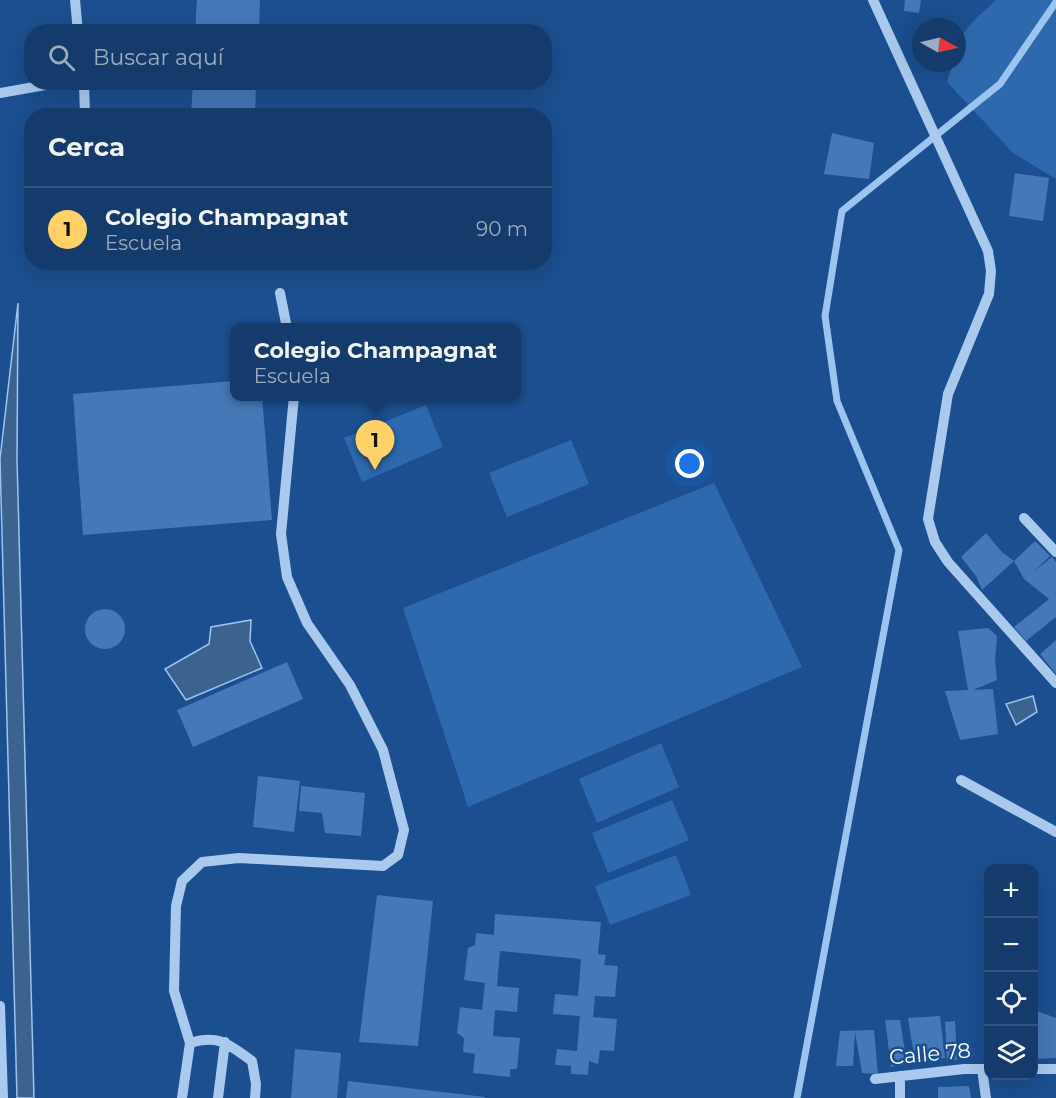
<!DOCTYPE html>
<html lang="es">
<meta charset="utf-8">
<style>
:root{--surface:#143b6b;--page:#1d4271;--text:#f1f3f6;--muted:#9dadc1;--line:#33557e;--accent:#ffd166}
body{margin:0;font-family:Montserrat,sans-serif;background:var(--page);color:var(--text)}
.controls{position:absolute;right:18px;bottom:18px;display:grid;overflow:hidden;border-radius:12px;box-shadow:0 6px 24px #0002}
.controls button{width:54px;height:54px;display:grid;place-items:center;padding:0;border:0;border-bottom:2px solid var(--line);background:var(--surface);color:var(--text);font:30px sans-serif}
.compass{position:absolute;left:912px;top:18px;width:54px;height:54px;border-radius:50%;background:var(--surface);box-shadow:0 6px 24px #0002;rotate:98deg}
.you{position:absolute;left:690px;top:464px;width:21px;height:21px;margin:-15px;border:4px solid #fff;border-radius:50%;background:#1a73e8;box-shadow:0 0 0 9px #1a73e833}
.badge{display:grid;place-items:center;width:39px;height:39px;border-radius:50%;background:var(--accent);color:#111;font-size:20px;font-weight:700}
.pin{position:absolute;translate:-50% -50px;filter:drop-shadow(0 2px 3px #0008)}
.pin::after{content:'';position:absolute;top:32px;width:21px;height:18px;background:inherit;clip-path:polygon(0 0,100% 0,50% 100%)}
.popup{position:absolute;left:230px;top:323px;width:291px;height:78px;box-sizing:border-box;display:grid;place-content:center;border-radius:12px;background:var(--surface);filter:drop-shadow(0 2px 4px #0005);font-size:20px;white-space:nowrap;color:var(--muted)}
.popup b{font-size:22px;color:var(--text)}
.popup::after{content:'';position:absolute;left:50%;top:100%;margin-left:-12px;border:12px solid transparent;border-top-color:var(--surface)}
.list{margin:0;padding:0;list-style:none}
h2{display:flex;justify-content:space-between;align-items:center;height:78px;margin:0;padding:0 24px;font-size:26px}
h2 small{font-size:20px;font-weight:400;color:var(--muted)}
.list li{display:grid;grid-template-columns:39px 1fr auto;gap:18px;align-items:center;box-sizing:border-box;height:84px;padding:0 24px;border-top:2px solid var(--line)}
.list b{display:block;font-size:22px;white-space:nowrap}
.list p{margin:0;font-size:20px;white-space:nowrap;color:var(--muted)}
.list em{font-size:20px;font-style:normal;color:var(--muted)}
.icon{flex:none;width:33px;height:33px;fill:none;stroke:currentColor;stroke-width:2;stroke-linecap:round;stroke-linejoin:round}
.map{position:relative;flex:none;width:1056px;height:1098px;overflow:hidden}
.search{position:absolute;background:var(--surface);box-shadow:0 6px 24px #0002;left:24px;top:24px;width:528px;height:66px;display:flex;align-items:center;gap:15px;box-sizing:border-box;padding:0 21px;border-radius:24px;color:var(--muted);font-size:22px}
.panel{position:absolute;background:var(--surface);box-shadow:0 6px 24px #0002;left:24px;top:108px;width:528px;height:162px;border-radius:24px}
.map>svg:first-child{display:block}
.green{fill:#2e69ad}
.water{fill:#3c6290;stroke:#9cc4f0;stroke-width:1.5}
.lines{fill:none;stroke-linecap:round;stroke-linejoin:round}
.stream{stroke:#9cc4f0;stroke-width:7}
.building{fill:#4478b7}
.minor{stroke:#a9c9ee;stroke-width:10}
.labels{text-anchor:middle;stroke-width:5;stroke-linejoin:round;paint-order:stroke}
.street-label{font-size:21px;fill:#fff;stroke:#1b4f8f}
</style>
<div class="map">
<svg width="1056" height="1098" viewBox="0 0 1056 1098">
<rect width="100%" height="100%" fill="#1b4f8f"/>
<path class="green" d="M 996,0 L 1056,0 L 1056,179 L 1013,153 L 947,82 L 953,63 L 957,63 C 957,30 974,21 996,0 Z
M 426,405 L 443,447 L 362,482 L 344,438 Z
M 571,440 L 589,484 L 507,517 L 489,473 Z
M 714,483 L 802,667 L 468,807 L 403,608 Z
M 661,743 L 679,787 L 597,823 L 579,779 Z
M 672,800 L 689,840 L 608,873 L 592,833 Z
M 676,855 L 691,895 L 610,925 L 595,886 Z"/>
<path class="water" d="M 18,303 L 17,459 L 34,1098 L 17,1098 L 0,459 Z
M 251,620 L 250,641 L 262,668 L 186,700 L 165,669 L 209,644 L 211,627 Z
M 1033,696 L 1037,712 L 1016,725 L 1006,704 Z"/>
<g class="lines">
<path class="stream" d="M 797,1098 L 899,550 L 837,401 L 825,316 L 842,211 L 1000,84 L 1056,2"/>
</g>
<path class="building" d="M 197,0 L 260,0 L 259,32 L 195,32 Z
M 905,0 L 921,0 L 919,13 L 904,11 Z
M 193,82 L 256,82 L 255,116 L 191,116 Z
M 832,133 L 874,143 L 869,179 L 824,174 Z
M 1015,173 L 1049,178 L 1043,221 L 1009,216 Z
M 234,381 L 234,396 L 262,396 L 272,520 L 83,535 L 73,394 Z
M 986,533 L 1002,552 L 1014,561 L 982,590 L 976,576 L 961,557 Z
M 1035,541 L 1050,556 L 1034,571 L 1052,557 L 1056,562 L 1056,617 L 1026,641 L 1014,627 L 1049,599 L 1024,579 L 1014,561 Z
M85 629a20 20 0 1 1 40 0a20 20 0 1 1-40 0Z
M 988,628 L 997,636 L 995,661 L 997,680 L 973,690 L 993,689 L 998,734 L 960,740 L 945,691 L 968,690 L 958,631 Z
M 1056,640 L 1056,674 L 1040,654 Z
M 287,662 L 303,699 L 193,747 L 177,710 Z
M 258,776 L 300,781 L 294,832 L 253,827 Z
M 301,786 L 365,793 L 361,836 L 325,833 L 322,813 L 299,811 Z
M 377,895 L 433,901 L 418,1046 L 359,1042 Z
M 495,914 L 601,922 L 598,954 L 606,955 L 604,965 L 618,966 L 615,997 L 595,996 L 593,1017 L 617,1019 L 614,1051 L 600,1050 L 598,1064 L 589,1061 L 588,1075 L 571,1074 L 571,1066 L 555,1065 L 557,1049 L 577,1051 L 580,1016 L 553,1014 L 555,994 L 578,996 L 581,959 L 500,951 L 497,986 L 519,988 L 517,1012 L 495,1010 L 493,1036 L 520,1038 L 517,1069 L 510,1069 L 510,1077 L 473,1073 L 475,1054 L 463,1052 L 464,1038 L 457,1033 L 460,1007 L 482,1010 L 485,983 L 464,980 L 468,948 L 475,945 L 476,933 L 494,935 Z
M 1034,1010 L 1056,1018 L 1056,1058 L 1034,1059 Z
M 940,1016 L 945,1058 L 915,1061 L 908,1018 Z
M 885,1020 L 900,1020 L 907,1064 L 891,1067 Z
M 955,1021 L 957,1060 L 947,1059 L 945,1022 Z
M 874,1030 L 878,1074 L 862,1073 L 855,1032 L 853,1066 L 836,1066 L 840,1031 Z
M 295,1049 L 341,1053 L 337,1098 L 291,1098 Z
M 348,1081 L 485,1097 L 485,1098 L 346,1098 Z
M 969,1086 L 971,1098 L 938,1098 L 938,1087 Z"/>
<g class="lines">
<path class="minor" d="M 75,0 L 78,32
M 873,0 L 988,251 L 991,271 L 989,294 L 948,394 L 928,519 L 935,542 L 948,562 L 1056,683
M 84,82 L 85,116
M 0,93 L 62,82
M 280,293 L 287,328
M 1024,518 L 1056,552
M 961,780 L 1056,832
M 0,1006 L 3,1098
M 190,1043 C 220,1034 229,1045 252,1061 L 256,1084 L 255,1098
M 982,1069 L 986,1098
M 1034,1069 L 1056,1069
M 900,1076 L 900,1098
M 875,1079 L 964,1069 L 988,1069
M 182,1098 L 190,1043 L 174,991 L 176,906 L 182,881 L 202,862 L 239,858 L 383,866 L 398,855 L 404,830 L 383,750 L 350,685 L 307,623 L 287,577 L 281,534 L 294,396
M 218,1098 L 225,1042"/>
</g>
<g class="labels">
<g class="street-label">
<text transform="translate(930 1054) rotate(-5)" y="7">Calle 78</text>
</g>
</g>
</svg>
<div class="controls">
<button>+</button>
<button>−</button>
<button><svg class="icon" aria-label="locate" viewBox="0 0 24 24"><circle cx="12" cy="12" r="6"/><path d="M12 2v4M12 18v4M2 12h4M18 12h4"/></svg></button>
<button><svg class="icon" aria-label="layers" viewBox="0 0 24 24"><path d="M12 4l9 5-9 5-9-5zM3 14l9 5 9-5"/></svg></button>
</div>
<svg class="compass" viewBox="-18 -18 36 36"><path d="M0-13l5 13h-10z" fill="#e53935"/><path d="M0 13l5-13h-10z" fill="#9dadc1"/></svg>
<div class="you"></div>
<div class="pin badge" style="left:375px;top:470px">1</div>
<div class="popup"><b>Colegio Champagnat</b>Escuela</div>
<div class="search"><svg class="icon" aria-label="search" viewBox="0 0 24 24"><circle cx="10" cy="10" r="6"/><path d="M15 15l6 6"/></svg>Buscar aquí</div>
<section class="panel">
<h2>Cerca<small></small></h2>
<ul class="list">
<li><span class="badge">1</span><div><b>Colegio Champagnat</b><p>Escuela</p></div><em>90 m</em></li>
</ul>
</section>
</div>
